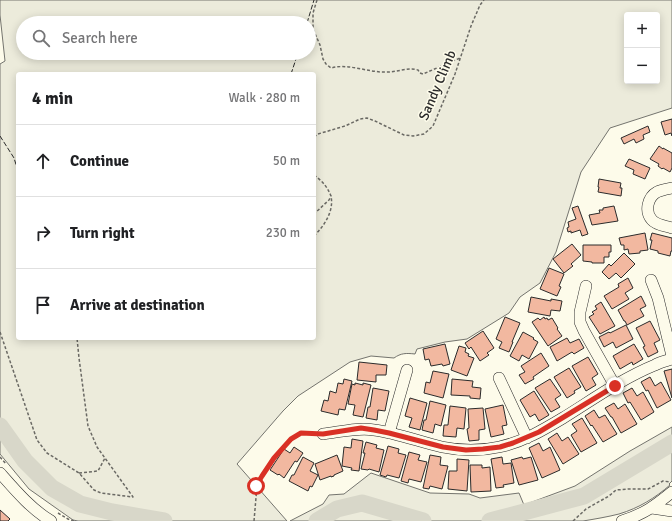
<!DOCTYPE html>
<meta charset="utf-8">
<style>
:root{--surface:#fff;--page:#f2f2f2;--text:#202124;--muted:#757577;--line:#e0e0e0}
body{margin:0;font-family:Signika,sans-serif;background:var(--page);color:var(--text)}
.controls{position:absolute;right:12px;top:12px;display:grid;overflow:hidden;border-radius:4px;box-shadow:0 2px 10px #0003}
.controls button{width:36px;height:36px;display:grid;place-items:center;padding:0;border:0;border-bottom:1px solid var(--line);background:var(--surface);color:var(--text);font:20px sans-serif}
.stop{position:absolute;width:12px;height:12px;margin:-9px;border:3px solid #d93025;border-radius:50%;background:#fff}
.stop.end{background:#d93025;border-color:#fff;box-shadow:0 1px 4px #0008}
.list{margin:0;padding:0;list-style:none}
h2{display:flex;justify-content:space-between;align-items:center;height:52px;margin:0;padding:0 16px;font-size:17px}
h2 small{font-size:13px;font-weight:400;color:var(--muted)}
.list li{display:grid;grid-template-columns:26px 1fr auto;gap:12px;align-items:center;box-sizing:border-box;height:72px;padding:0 16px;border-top:1px solid var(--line)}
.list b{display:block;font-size:15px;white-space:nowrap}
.list em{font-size:13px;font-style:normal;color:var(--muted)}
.icon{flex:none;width:22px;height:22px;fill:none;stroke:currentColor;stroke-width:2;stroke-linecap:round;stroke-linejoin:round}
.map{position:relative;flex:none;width:672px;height:521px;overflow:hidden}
.search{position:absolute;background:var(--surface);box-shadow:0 2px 10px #0003;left:16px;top:16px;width:300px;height:44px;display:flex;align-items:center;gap:10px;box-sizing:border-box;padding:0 14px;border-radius:22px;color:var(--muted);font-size:15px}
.panel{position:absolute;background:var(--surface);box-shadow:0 2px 10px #0003;left:16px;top:72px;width:300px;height:268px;border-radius:4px}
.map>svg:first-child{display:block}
.green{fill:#ecebdb;stroke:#74746e;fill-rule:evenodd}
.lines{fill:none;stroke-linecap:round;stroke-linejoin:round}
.river{stroke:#d8d7c9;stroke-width:17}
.building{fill:#f2b8a0;stroke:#2b2b2b}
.minor-casing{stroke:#2b2b2b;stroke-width:12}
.path{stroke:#6a6964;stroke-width:1.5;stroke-dasharray:3 2;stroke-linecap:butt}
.minor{stroke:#fdfbea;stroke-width:11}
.fence{stroke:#2b2b2b;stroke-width:1;stroke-dasharray:5 2;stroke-linecap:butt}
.route{stroke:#d93025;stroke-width:5}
.labels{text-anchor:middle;stroke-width:3;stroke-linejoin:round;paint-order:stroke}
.street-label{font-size:14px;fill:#2b2b2b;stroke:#fdfbea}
</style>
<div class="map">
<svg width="672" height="521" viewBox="0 0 672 521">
<rect width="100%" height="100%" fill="#fdfbea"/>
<path class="green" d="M 0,0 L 672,0 L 672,108 L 610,128 L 581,172 L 556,252 L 540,283 L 520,297 L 509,313 L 467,339 L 445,342 L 417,349 L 415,354 C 406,353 401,353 394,358 L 371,356 L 350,362 L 298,396 L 283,411 L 237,464 L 287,521 L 78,521 L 73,520 L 29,489 L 0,454 L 0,64 L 5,61 L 0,15 ZM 627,15 L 657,15 L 657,81 L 627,81 ZM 23,23 L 309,23 L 309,53 L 23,53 ZM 18,74 L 314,74 L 314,338 L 18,338 Z
M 672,427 L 672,481 L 669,484 L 670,485 C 655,498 639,508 619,514 C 607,517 595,519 583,521 L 290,521 L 323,504 L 329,495 L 344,494 L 371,473 L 430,493 L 469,494 L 480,498 L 519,493 L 524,505 L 575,486 L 630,451 Z"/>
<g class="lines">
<path class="river" d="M 0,426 L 25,461 L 52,488 L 80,504 L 112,512 L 164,521
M 317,521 L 337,509 L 362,503 L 423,521
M 490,521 L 584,496 L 672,443"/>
</g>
<path class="building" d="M 672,119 L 672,136 L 671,133 L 665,135 L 661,122 Z
M 648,126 L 650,132 L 643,135 L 644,139 L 636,143 L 634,139 L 624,144 L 621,138 Z
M 659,146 L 663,149 L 663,148 L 672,153 L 672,168 L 670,172 L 663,168 L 662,169 L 658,166 L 659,164 L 650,159 Z
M 629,159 L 650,168 L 645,179 L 633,174 L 634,170 L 625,166 Z
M 599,179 L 621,183 L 620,188 L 622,188 L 621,196 L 598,192 L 599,187 L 598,187 Z
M 578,206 L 588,234 L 582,236 L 580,230 L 571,233 L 571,231 L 568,232 L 567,228 L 569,227 L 568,222 L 576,219 L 572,208 Z
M 614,206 L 618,221 L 592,225 L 589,215 L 600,213 L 599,210 L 603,210 L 603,208 Z
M 645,233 L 648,250 L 640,251 L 640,253 L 629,254 L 628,249 L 624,250 L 624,245 L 621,245 L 619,238 Z
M 652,233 L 672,238 L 672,251 L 671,251 L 670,256 L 658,253 L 658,251 L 650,249 L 652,240 L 650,240 Z
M 572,244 L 581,255 L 571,264 L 573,266 L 564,273 L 553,259 Z
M 583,245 L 611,245 L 611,252 L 609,252 L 609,257 L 604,257 L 604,263 L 592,263 L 592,262 L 583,261 Z
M 624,253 L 635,264 L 621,278 L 616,273 L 609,279 L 602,272 L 609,264 L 611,266 Z
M 549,268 L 564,274 L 559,286 L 561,287 L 557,296 L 540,289 Z
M 628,278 L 633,288 L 625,293 L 629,299 L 612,309 L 604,296 L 619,287 L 618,284 Z
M 641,296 L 646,306 L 640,309 L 644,316 L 627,325 L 625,321 L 624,321 L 618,310 Z
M 531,297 L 551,301 L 551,299 L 562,301 L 560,311 L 551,310 L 550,316 L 528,312 Z
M 601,302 L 615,326 L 600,334 L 589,317 L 594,314 L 592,312 L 597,309 L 595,306 Z
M 505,317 L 520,323 L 512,342 L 513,342 L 509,352 L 499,348 L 502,342 L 496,339 Z
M 544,317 L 545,319 L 547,318 L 548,320 L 552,318 L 558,328 L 557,329 L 562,336 L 548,346 L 532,322 L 538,318 L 540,320 Z
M 650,321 L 660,340 L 654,343 L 658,352 L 648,357 L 643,347 L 645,346 L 636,328 Z
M 626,325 L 633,339 L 616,348 L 613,342 L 604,347 L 599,337 L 609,332 L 610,333 Z
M 483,331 L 494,348 L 487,353 L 489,355 L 480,361 L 471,347 L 469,349 L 465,343 Z
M 523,332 L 534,338 L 533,339 L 538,342 L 529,359 L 522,355 L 519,361 L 510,356 Z
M 567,338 L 570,343 L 579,339 L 584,348 L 574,354 L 572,352 L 557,361 L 550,347 Z
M 445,344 L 450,364 L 443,366 L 442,364 L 431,366 L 429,359 L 425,360 L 423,349 Z
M 634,344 L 643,359 L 633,365 L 632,362 L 620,369 L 613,356 Z
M 459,346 L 466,348 L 465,352 L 469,354 L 468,356 L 474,358 L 467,376 L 451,370 Z
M 541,353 L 549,366 L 533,377 L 534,379 L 525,384 L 519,375 L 525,372 L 521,366 Z
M 588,357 L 598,374 L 592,378 L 596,385 L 586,391 L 572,366 Z
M 359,362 L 387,365 L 386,375 L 376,375 L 376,382 L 357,380 Z
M 569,368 L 581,387 L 574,391 L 575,393 L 567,398 L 554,377 Z
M 672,369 L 672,398 L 664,371 Z
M 433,371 L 449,374 L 443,398 L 424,393 L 426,382 L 430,383 Z
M 650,377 L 655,386 L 661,382 L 671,400 L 657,408 L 648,390 L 646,391 L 641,382 Z
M 344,379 L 352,381 L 345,410 L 339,409 L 338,415 L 321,411 L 324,400 L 328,401 L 330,391 L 336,393 L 338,383 L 343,384 Z
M 452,379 L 473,381 L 472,387 L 481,388 L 480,399 L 470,398 L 470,396 L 451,395 Z
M 550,379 L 561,395 L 555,399 L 560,407 L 551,412 L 535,388 Z
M 355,383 L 363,385 L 363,383 L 371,385 L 363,417 L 353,415 L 355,405 L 348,404 L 352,384 L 355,385 Z
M 373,388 L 389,391 L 385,411 L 378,410 L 377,420 L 366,418 L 368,407 L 370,407 Z
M 632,388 L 637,396 L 643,392 L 654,412 L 641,420 L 630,402 L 628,403 L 623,393 Z
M 534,391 L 549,415 L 539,421 L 535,414 L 530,417 L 520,400 Z
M 410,398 L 427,403 L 420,430 L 409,427 L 412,418 L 405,416 Z
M 430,401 L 446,405 L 441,426 L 435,424 L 433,433 L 422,430 L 424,420 L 426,420 Z
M 614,403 L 618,409 L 625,404 L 637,424 L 621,433 L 612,417 L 611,417 L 605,408 Z
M 503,405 L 507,425 L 502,426 L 504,434 L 491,437 L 485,409 Z
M 450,406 L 466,408 L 464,429 L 457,428 L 456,437 L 443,436 L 444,425 L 448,425 Z
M 483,408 L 485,429 L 479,430 L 479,440 L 469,441 L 467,429 L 469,428 L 468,409 Z
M 594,410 L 599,418 L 605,415 L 617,434 L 603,442 L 592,425 L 591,426 L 585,416 Z
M 582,418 L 597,443 L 581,452 L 571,435 L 577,431 L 572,424 Z
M 557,433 L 562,441 L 568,437 L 579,454 L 563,464 L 548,439 Z
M 352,439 L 363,441 L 359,471 L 351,470 L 352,468 L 342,466 L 344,447 L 351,448 Z
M 366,442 L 377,445 L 376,448 L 384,450 L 379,472 L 369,469 L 368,470 L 361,469 L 365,453 L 363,453 Z
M 539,443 L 543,451 L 550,447 L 560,470 L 542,478 L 529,448 Z
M 388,446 L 399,449 L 398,453 L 406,455 L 399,478 L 387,475 L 386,477 L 380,475 Z
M 294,447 L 303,453 L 297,462 L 295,461 L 284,478 L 279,474 L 278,475 L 270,470 L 284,449 L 290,453 Z
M 409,452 L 420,455 L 418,460 L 427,462 L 421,482 L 409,479 L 408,483 L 401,481 Z
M 337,455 L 343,471 L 334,475 L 334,476 L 331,477 L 331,476 L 320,480 L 315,464 Z
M 430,455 L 441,457 L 440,465 L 448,466 L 442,489 L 430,486 L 429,489 L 423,488 Z
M 303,457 L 314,463 L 310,471 L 318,475 L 312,487 L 310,486 L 308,491 L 289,481 L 292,475 L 294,475 Z
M 502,457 L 503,464 L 511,463 L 514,483 L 503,485 L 504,487 L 496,488 L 491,459 Z
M 522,457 L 523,459 L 531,457 L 538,480 L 519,485 L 511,460 Z
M 457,459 L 469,460 L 467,491 L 448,489 L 449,471 L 457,471 Z
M 470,465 L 482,465 L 482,468 L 490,467 L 491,491 L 471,492 Z
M 0,510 L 10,519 L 8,521 L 0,521 Z"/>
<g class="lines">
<g class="minor-casing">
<path id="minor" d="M 672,188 C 667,189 661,190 657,192 C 648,197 644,211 652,220 C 656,225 666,226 672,228
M 651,280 L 658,298 L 672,356
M 586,286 L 580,312 L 580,322 L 584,331 L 615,386
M 499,378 L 527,438
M 389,433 L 407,370
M 323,434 C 340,432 358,427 374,430 C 397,433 420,442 442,447 C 461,451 481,451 499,447 C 523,442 543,430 563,418 C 592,400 623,378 655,365 C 660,362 666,361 672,359
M 0,473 C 15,490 31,509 51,521
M 652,508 L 672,511
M 622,521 C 644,514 655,506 672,492"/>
</g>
<path class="path" d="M 317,0 L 313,13 L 313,29 L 320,45 L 323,59 L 326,64 L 331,68 C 349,63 369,73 387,72 C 398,72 408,67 418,70 L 420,73 L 423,74 L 460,58
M 314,137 L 318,134 L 345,126 L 360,119 L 367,118 L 375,121 L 404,135 L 413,136 L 424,134 L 433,126 L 455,74 L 471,26 L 480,5 L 484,0
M 314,175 C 322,181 327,186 331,196 L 329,200 L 314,214
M 314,236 C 325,225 334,211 331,196
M 0,332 L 37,440 L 47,453 L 79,473 L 94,490 L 101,493 L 133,497 L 97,447 L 88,426 L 79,358 L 77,338
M 0,457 L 6,464
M 79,473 L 98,471 L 105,458
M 58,513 L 68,519 L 74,521
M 254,521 L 257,486 L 261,476 L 291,439 L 301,433 L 312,434
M 573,521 L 586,509 L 609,496 L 616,490 L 629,489 L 648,489 L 652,487 L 663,481 L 670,482"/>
<use href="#minor" class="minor"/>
<path class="fence" d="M 307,23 L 314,0
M 291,74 L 298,53
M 0,136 L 14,158 L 18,171"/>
</g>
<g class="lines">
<path class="route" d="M 256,486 L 262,476 L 274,458 L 291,439 L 301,433 L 323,434 L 361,428 L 374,430 L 389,433 L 443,447 L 466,450 L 483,449 L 500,447 L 513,443 L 539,432 L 615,386"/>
</g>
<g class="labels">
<g class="street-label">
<text transform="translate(437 85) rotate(-67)" y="5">Sandy Climb</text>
</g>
</g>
</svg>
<div class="controls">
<button>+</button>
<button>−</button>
</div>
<div class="stop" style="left:256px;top:486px"></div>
<div class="stop end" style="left:615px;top:386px"></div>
<div class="search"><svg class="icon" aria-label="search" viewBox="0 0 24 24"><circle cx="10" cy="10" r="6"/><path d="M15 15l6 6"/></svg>Search here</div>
<section class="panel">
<h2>4 min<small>Walk · 280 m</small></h2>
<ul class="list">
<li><svg class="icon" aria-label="ahead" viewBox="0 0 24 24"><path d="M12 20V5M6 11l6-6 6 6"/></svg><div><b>Continue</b></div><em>50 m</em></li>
<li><svg class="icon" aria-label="right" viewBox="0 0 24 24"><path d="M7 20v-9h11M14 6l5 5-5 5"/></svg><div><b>Turn right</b></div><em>230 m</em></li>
<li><svg class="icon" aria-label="arrive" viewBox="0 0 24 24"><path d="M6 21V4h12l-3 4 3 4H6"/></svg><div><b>Arrive at destination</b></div></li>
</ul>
</section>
</div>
